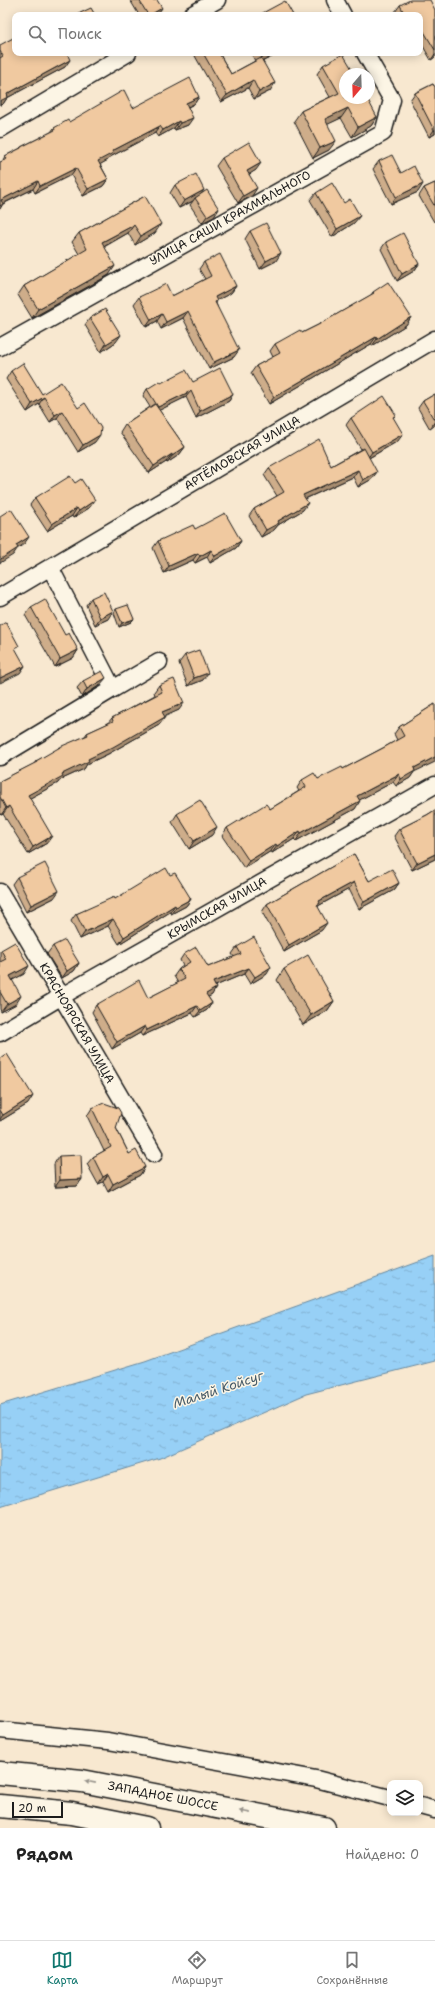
<!DOCTYPE html>
<html lang="ru">
<meta charset="utf-8">
<style>
:root{--surface:#fff;--page:#f2f2f2;--text:#222;--muted:#767676;--line:#e0e0e0;--accent:#0f766e}
body{margin:0;font-family:"Shantell Sans",sans-serif;background:var(--page);color:var(--text)}
.controls{position:absolute;right:12px;bottom:12px;display:grid;overflow:hidden;border-radius:8px;box-shadow:0 2px 10px #0003}
.controls button{width:36px;height:36px;display:grid;place-items:center;padding:0;border:0;border-bottom:1px solid var(--line);background:var(--surface);color:var(--text);font:20px sans-serif}
.compass{position:absolute;left:339px;top:68px;width:36px;height:36px;border-radius:50%;background:var(--surface);box-shadow:0 2px 10px #0003;rotate:199deg}
.scale{position:absolute;left:12px;bottom:10px;width:51px;box-sizing:border-box;padding-left:4px;border:2px solid #1c1c1c;border-top:0;font-size:11px;line-height:14px;white-space:nowrap;color:#1c1c1c;-webkit-text-stroke:3px #fcf5e5;paint-order:stroke}
.list{margin:0;padding:0;list-style:none}
h2{display:flex;justify-content:space-between;align-items:center;height:52px;margin:0;padding:0 16px;font-size:17px}
h2 small{font-size:13px;font-weight:400;color:var(--muted)}
.icon{flex:none;width:22px;height:22px;fill:none;stroke:currentColor;stroke-width:2;stroke-linecap:round;stroke-linejoin:round}
.map{position:relative;flex:none;width:435px;height:1828px;overflow:hidden}
.search{position:absolute;background:var(--surface);box-shadow:0 2px 10px #0003;left:12px;right:12px;top:12px;height:44px;display:flex;align-items:center;gap:10px;box-sizing:border-box;padding:0 14px;border-radius:8px;color:var(--muted);font-size:15px}
.sheet{height:112px;background:var(--surface)}
nav{display:flex;justify-content:space-around;align-items:center;box-sizing:border-box;height:56px;border-top:1px solid var(--line);background:var(--surface);font-size:11px;color:var(--muted)}
nav a{display:grid;justify-items:center;gap:2px}
nav .on{color:var(--accent)}
.map>svg:first-child{display:block}
.water{fill:url(#water-ripples);stroke:#66889f}
.lines{fill:none;stroke-linecap:round;stroke-linejoin:round}
.minor-casing{stroke:#1c1c1c;stroke-width:19}
.trunk-casing{stroke:#1c1c1c;stroke-width:25}
.minor{stroke:#fcf5e5;stroke-width:16}
.trunk{stroke:#fcf5e5;stroke-width:22}
.wall{fill:#cead8a;stroke:#1c1c1c}
.shaded-wall{fill:#a88d70;stroke:#1c1c1c}
.building{fill:#f0c9a0;stroke:#1c1c1c}
.oneway{fill:#97938b}
.labels{text-anchor:middle;stroke-width:3;stroke-linejoin:round;paint-order:stroke}
.street-label{font-size:12px;fill:#1c1c1c;stroke:#fcf5e5}
.water-label{font-size:13px;font-style:italic;fill:#475b68;stroke:#fcf5e5}
</style>
<div class="map">
<svg width="435" height="1828" viewBox="0 0 435 1828">
<defs>
<pattern id="water-ripples" width="26" height="14" patternUnits="userSpaceOnUse"><rect width="26" height="14" fill="#97d0f6"/><path d="M2 4q2-2 4 0t4 0M15 11q2-2 4 0t4 0" fill="none" stroke="#82b2d2"/></pattern>
</defs>
<rect width="100%" height="100%" fill="#f8e8d0"/>
<filter id="ink" filterUnits="userSpaceOnUse"><feTurbulence type="fractalNoise" baseFrequency=".025" numOctaves="2"/><feDisplacementMap in="SourceGraphic" scale="8" xChannelSelector="R" yChannelSelector="G"/><feConvolveMatrix kernelMatrix="1 2 1 2 8 2 1 2 1" color-interpolation-filters="sRGB"/></filter>
<g filter="url(#ink)">
<path class="water" d="M 435,1256 L 435,1361 L 306,1394 L 160,1458 L 0,1507 L 0,1405 L 145,1361 Z"/>
<g class="lines">
<g class="minor-casing">
<path id="minor" d="M 335,0 L 343,15
M 191,15 L 217,0
M 0,129 L 128,53
M 0,347 L 383,133 L 392,100 L 365,53
M 50,567 L 113,689 L 159,662
M 0,597 L 435,339
M 0,757 L 113,689
M 0,892 L 154,1154
M 0,1033 L 62,996 L 435,785
M 0,1730 L 108,1741 L 316,1779 L 390,1798
M 420,1806 L 435,1810"/>
</g>
<g class="trunk-casing">
<path id="trunk" d="M 0,1773 L 82,1781 L 324,1828
M 0,1806 L 72,1813 L 147,1828"/>
</g>
<use href="#minor" class="minor"/>
<use href="#trunk" class="trunk"/>
</g>
<path class="wall" d="M 130,0 L 157,0 L 157,15 L 139,15 Z
M 400,5 L 435,10 L 435,57 L 431,60 L 420,41 L 420,15 L 396,15 L 395,12 Z
M 0,45 L 15,53 L 65,67 L 7,98 L 3,104 L 0,105 Z
M 196,53 L 219,53 L 231,74 L 255,61 L 251,53 L 280,53 L 263,61 L 270,91 L 254,99 L 248,88 L 221,102 L 195,56 Z
M 323,65 L 345,74 L 377,117 L 371,126 L 352,137 L 341,118 L 327,124 L 329,150 L 313,158 L 294,121 L 301,111 L 330,97 L 317,74 Z
M 433,84 L 435,134 L 429,137 L 410,100 L 415,93 Z
M 199,97 L 194,104 L 188,107 L 188,125 L 175,130 L 174,128 L 158,137 L 155,133 L 110,157 L 108,160 L 100,164 L 108,179 L 103,186 L 83,196 L 71,175 L 35,193 L 33,189 L 3,204 L 0,209 L 0,162 L 2,162 L 5,156 L 19,149 L 21,147 L 51,132 L 54,128 L 69,122 L 133,108 Z
M 222,158 L 256,170 L 249,174 L 252,196 L 238,203 L 216,166 Z
M 379,161 L 401,173 L 418,192 L 391,204 L 373,169 Z
M 435,183 L 435,221 L 434,222 L 419,196 L 424,188 Z
M 175,185 L 202,193 L 214,217 L 202,223 L 190,205 L 193,201 L 179,208 L 170,193 Z
M 316,193 L 354,223 L 332,237 L 310,200 Z
M 145,196 L 155,233 L 135,245 L 128,233 L 104,247 L 109,275 L 32,318 L 18,295 L 24,286 L 79,254 L 72,242 L 79,233 Z
M 250,231 L 276,261 L 260,269 L 245,239 Z
M 386,242 L 419,264 L 414,271 L 397,281 L 381,249 Z
M 204,262 L 236,286 L 231,293 L 217,300 L 217,301 L 216,303 L 234,357 L 209,369 L 183,318 L 161,329 L 157,321 L 146,327 L 134,304 L 139,297 L 172,296 L 205,279 L 199,269 Z
M 373,292 L 411,317 L 406,325 L 372,346 L 371,344 L 269,404 L 251,373 L 256,366 L 273,357 L 270,351 L 275,344 L 302,333 L 318,325 L 371,295 Z
M 90,318 L 116,342 L 101,352 L 85,325 Z
M 11,371 L 42,394 L 78,408 L 95,442 L 78,452 L 57,418 L 50,422 L 39,404 L 27,412 L 6,379 Z
M 193,382 L 233,394 L 229,401 L 196,418 L 186,397 L 159,410 L 185,447 L 179,455 L 167,463 L 166,462 L 149,473 L 120,432 L 125,424 L 150,407 L 143,396 L 147,389 Z
M 435,394 L 435,425 L 430,429 L 418,408 L 423,401 Z
M 396,415 L 393,418 L 398,441 L 369,458 L 372,479 L 358,487 L 353,477 L 305,499 L 303,510 L 278,525 L 274,530 L 261,537 L 249,516 L 254,509 L 277,496 L 264,475 L 269,468 L 331,466 L 361,449 L 346,425 L 351,418 Z
M 75,483 L 95,500 L 89,508 L 73,518 L 72,516 L 47,531 L 30,505 L 35,498 Z
M 195,529 L 241,541 L 236,548 L 210,563 L 207,557 L 195,563 L 193,560 L 164,573 L 153,548 L 158,541 Z
M 91,598 L 108,619 L 95,625 L 86,605 Z
M 31,607 L 65,635 L 78,650 L 73,658 L 55,667 L 25,615 Z
M 116,609 L 131,622 L 119,627 L 114,613 Z
M 185,655 L 203,680 L 188,686 L 179,663 Z
M 83,681 L 100,685 L 82,697 L 77,688 Z
M 159,685 L 179,710 L 164,716 L 165,717 L 159,725 L 108,754 L 87,764 L 84,769 L 60,780 L 58,783 L 30,798 L 47,843 L 28,854 L 3,814 L 1,815 L 0,814 L 0,781 L 34,764 L 36,761 L 85,736 L 87,733 L 107,724 L 112,718 L 155,695 L 154,692 Z
M 435,704 L 414,772 L 410,778 L 396,786 L 393,782 L 359,800 L 355,809 L 296,841 L 294,839 L 272,853 L 271,851 L 244,868 L 222,836 L 227,828 L 270,809 L 299,791 L 297,788 L 302,780 L 318,779 L 343,769 L 383,748 L 397,740 L 394,734 L 399,727 Z
M 435,810 L 435,859 L 412,870 L 394,836 L 399,829 L 427,815 Z
M 177,814 L 212,835 L 189,849 L 172,822 Z
M 354,854 L 369,881 L 399,883 L 394,890 L 359,909 L 349,889 L 318,906 L 318,907 L 322,930 L 284,952 L 262,912 L 267,904 Z
M 170,875 L 191,899 L 186,906 L 171,914 L 170,912 L 119,944 L 108,926 L 80,939 L 71,921 L 76,914 L 115,899 Z
M 17,877 L 54,898 L 26,912 L 12,884 Z
M 53,946 L 79,963 L 74,971 L 62,978 L 47,954 Z
M 237,947 L 267,974 L 250,984 L 244,974 L 215,986 L 212,995 L 208,997 L 212,1003 L 207,1010 L 195,1017 L 192,1013 L 142,1036 L 140,1033 L 112,1049 L 92,1012 L 96,1005 L 148,998 L 178,983 L 174,976 L 179,969 L 183,966 L 180,960 L 184,954 L 208,967 L 234,957 L 232,954 Z
M 1,950 L 24,974 L 12,980 L 16,1004 L 1,1012 L 0,1009 L 0,951 Z
M 284,969 L 334,1001 L 327,1011 L 303,1025 L 277,980 Z
M 0,1059 L 28,1104 L 0,1121 Z
M 92,1108 L 116,1128 L 129,1154 L 145,1167 L 140,1175 L 108,1192 L 103,1182 L 98,1184 L 87,1164 L 93,1157 L 104,1151 L 87,1116 Z
M 59,1156 L 82,1179 L 77,1186 L 55,1187 L 54,1164 Z"/>
<path class="shaded-wall" d="M 162,8 L 157,15 L 150,15 Z
M 270,53 L 280,53 L 257,64 L 262,57 Z
M 435,54 L 435,57 L 431,60 Z
M 70,60 L 65,67 L 7,98 L 3,104 L 0,105 L 0,101 L 7,94 Z
M 253,80 L 248,88 L 221,102 L 227,95 Z
M 275,83 L 270,91 L 254,99 L 259,92 Z
M 199,97 L 194,104 L 181,110 L 186,103 Z
M 348,108 L 341,118 L 318,129 L 325,119 Z
M 377,117 L 371,126 L 352,137 L 358,127 Z
M 193,118 L 188,125 L 175,130 L 180,123 Z
M 179,121 L 174,128 L 158,137 L 163,130 Z
M 160,126 L 155,133 L 110,157 L 108,160 L 94,168 L 98,161 L 112,151 Z
M 434,130 L 435,130 L 435,134 L 429,137 Z
M 336,141 L 329,150 L 313,158 L 320,148 Z
M 261,163 L 256,170 L 242,179 L 247,171 Z
M 76,168 L 71,175 L 35,193 L 40,186 Z
M 108,179 L 103,186 L 83,196 L 88,189 Z
M 38,181 L 33,189 L 0,205 L 1,200 Z
M 423,184 L 418,192 L 391,204 L 396,197 Z
M 257,188 L 252,196 L 238,203 L 243,196 Z
M 204,190 L 199,197 L 195,198 L 193,201 L 179,208 L 184,201 Z
M 219,209 L 214,217 L 202,223 L 207,216 Z
M 360,216 L 354,223 L 332,237 L 337,229 Z
M 161,224 L 155,233 L 135,245 L 141,236 Z
M 134,225 L 128,233 L 96,251 L 102,242 Z
M 281,253 L 276,261 L 260,269 L 266,261 Z
M 419,264 L 414,271 L 397,281 L 402,274 Z
M 115,266 L 109,275 L 32,318 L 38,309 Z
M 236,286 L 231,293 L 210,304 L 215,297 Z
M 188,311 L 183,318 L 161,329 L 166,322 Z
M 162,314 L 157,321 L 146,327 L 151,320 Z
M 411,317 L 406,325 L 372,346 L 377,339 Z
M 121,335 L 116,342 L 101,352 L 106,344 Z
M 376,337 L 371,344 L 269,404 L 274,397 Z
M 239,350 L 234,357 L 209,369 L 214,362 Z
M 191,391 L 186,397 L 154,413 L 158,407 Z
M 233,394 L 229,401 L 196,418 L 200,411 Z
M 44,397 L 39,404 L 27,412 L 32,404 Z
M 62,411 L 57,418 L 50,422 L 55,415 Z
M 435,421 L 435,425 L 430,429 Z
M 403,434 L 398,441 L 367,459 L 372,452 Z
M 100,435 L 95,442 L 78,452 L 83,445 Z
M 185,447 L 179,455 L 167,463 L 172,456 Z
M 172,454 L 166,462 L 149,473 L 154,466 Z
M 358,470 L 353,477 L 298,502 L 303,495 Z
M 377,472 L 372,479 L 358,487 L 363,480 Z
M 95,500 L 89,508 L 73,518 L 79,511 Z
M 308,503 L 303,510 L 278,525 L 274,530 L 261,537 L 266,530 L 278,521 Z
M 77,508 L 72,516 L 47,531 L 52,524 Z
M 29,537 L 24,544 L 17,549 L 13,555 L 0,563 L 0,560 L 1,559 L 16,545 Z
M 241,541 L 236,548 L 210,563 L 215,556 Z
M 211,550 L 207,557 L 195,563 L 200,556 Z
M 198,553 L 193,560 L 164,573 L 169,566 Z
M 113,611 L 108,619 L 95,625 L 100,618 Z
M 134,619 L 131,622 L 119,627 L 122,623 Z
M 78,650 L 73,658 L 55,667 L 60,659 Z
M 25,666 L 20,673 L 0,683 L 0,678 Z
M 208,673 L 203,680 L 188,686 L 194,678 Z
M 106,678 L 100,685 L 82,697 L 87,689 Z
M 184,703 L 179,710 L 157,720 L 162,712 Z
M 165,717 L 159,725 L 108,754 L 87,764 L 84,769 L 60,780 L 58,783 L 23,802 L 28,795 L 62,774 L 88,759 Z
M 435,757 L 435,762 L 414,772 L 410,778 L 396,786 L 401,779 L 414,768 Z
M 399,774 L 393,782 L 352,804 L 357,796 Z
M 360,801 L 355,809 L 296,841 L 301,833 Z
M 9,806 L 3,814 L 1,815 L 6,808 Z
M 217,827 L 212,835 L 189,849 L 194,841 Z
M 300,831 L 294,839 L 272,853 L 277,846 Z
M 52,836 L 47,843 L 28,854 L 33,847 Z
M 276,844 L 271,851 L 244,868 L 249,861 Z
M 435,854 L 435,859 L 412,870 L 417,863 Z
M 354,882 L 349,889 L 318,906 L 315,911 L 312,912 L 319,901 Z
M 399,883 L 394,890 L 359,909 L 364,902 Z
M 59,891 L 54,898 L 26,912 L 31,905 Z
M 191,899 L 186,906 L 171,914 L 176,907 Z
M 175,905 L 170,912 L 119,944 L 124,937 Z
M 113,919 L 108,926 L 80,939 L 85,932 Z
M 327,923 L 322,930 L 284,952 L 289,945 Z
M 79,963 L 74,971 L 62,978 L 67,971 Z
M 29,966 L 24,974 L 5,984 L 10,976 Z
M 271,967 L 267,974 L 250,984 L 255,977 Z
M 249,968 L 244,974 L 208,989 L 213,982 Z
M 216,988 L 212,995 L 201,1001 L 206,994 Z
M 21,996 L 16,1004 L 1,1012 L 7,1004 Z
M 334,1001 L 327,1011 L 303,1025 L 311,1015 Z
M 212,1003 L 207,1010 L 195,1017 L 200,1011 Z
M 197,1006 L 192,1013 L 142,1036 L 147,1030 Z
M 145,1026 L 140,1033 L 112,1049 L 117,1042 Z
M 33,1096 L 28,1104 L 0,1121 L 0,1119 L 3,1115 Z
M 145,1167 L 140,1175 L 108,1192 L 113,1184 Z
M 108,1174 L 103,1182 L 98,1184 L 103,1177 Z
M 82,1179 L 77,1186 L 55,1187 L 60,1180 Z"/>
<path class="building" d="M 139,0 L 157,0 L 162,8 L 150,15 L 148,15 Z
M 410,0 L 430,0 L 435,10 L 435,50 L 420,25 L 420,15 L 405,15 L 400,5 Z
M 285,1 L 293,15 L 259,15 Z
M 91,8 L 95,15 L 79,15 L 78,14 Z
M 15,37 L 15,53 L 67,53 L 70,60 L 7,94 L 8,97 L 0,101 L 0,58 L 3,56 L 0,51 L 0,45 Z
M 203,53 L 219,53 L 231,74 L 261,58 L 275,83 L 259,92 L 253,80 L 227,95 Z
M 260,53 L 270,53 L 262,57 Z
M 343,54 L 355,74 L 345,74 L 345,98 L 367,98 L 377,117 L 358,127 L 348,108 L 325,119 L 336,141 L 320,148 L 301,111 L 339,93 L 323,65 Z
M 190,78 L 199,97 L 186,103 L 193,118 L 180,123 L 179,121 L 163,130 L 160,126 L 112,151 L 113,153 L 98,161 L 108,179 L 88,189 L 76,168 L 40,186 L 38,181 L 1,200 L 3,204 L 0,206 L 0,162 L 7,159 L 5,156 L 21,148 L 21,147 L 55,130 L 54,128 L 68,120 L 69,122 L 124,90 L 133,108 Z
M 433,84 L 434,86 L 435,86 L 435,130 L 434,130 L 415,93 Z
M 249,142 L 261,163 L 247,171 L 257,188 L 243,196 L 222,158 Z
M 392,155 L 401,173 L 414,166 L 423,184 L 396,197 L 379,161 Z
M 196,174 L 204,190 L 184,201 L 175,185 Z
M 332,183 L 344,203 L 350,199 L 360,216 L 337,229 L 316,193 Z
M 435,183 L 435,207 L 424,188 Z
M 207,190 L 219,209 L 207,216 L 195,198 Z
M 145,196 L 161,224 L 141,236 L 134,225 L 102,242 L 115,266 L 38,309 L 24,286 L 87,249 L 79,233 Z
M 266,223 L 281,253 L 266,261 L 250,231 Z
M 403,233 L 419,264 L 402,274 L 386,242 Z
M 220,254 L 236,286 L 215,297 L 217,301 L 215,302 L 239,350 L 214,362 L 188,311 L 166,322 L 162,314 L 151,320 L 139,297 L 166,284 L 172,296 L 211,276 L 204,262 Z
M 388,282 L 411,317 L 377,339 L 376,337 L 274,397 L 256,366 L 280,353 L 275,344 L 300,330 L 302,333 L 318,325 L 374,293 L 373,292 Z
M 105,309 L 121,335 L 106,344 L 90,318 Z
M 23,363 L 42,394 L 61,382 L 78,408 L 85,403 L 101,428 L 100,435 L 83,445 L 62,411 L 55,415 L 44,397 L 32,404 L 11,371 Z
M 220,368 L 233,394 L 200,411 L 191,391 L 158,407 L 147,389 L 160,381 L 161,383 L 186,370 L 193,382 Z
M 435,394 L 435,421 L 423,401 Z
M 384,396 L 396,415 L 393,417 L 403,434 L 372,452 L 351,418 Z
M 155,404 L 185,447 L 172,456 L 172,454 L 154,466 L 125,424 Z
M 319,439 L 331,466 L 364,448 L 377,472 L 363,480 L 358,470 L 303,495 L 308,503 L 278,521 L 279,523 L 266,530 L 254,509 L 284,492 L 269,468 Z
M 70,476 L 75,483 L 81,479 L 95,500 L 79,511 L 77,508 L 52,524 L 35,498 Z
M 11,509 L 29,537 L 16,545 L 18,548 L 1,559 L 0,557 L 0,516 Z
M 225,513 L 241,541 L 215,556 L 211,550 L 200,556 L 198,553 L 169,566 L 158,541 L 193,525 L 195,529 Z
M 104,592 L 113,611 L 100,618 L 91,598 Z
M 45,599 L 65,635 L 69,633 L 78,650 L 60,659 L 31,607 Z
M 128,605 L 134,619 L 122,623 L 116,609 Z
M 6,622 L 19,646 L 15,648 L 25,666 L 0,678 L 0,626 Z
M 199,650 L 208,673 L 194,678 L 185,655 Z
M 102,671 L 106,678 L 87,689 L 83,681 Z
M 174,679 L 184,703 L 162,712 L 165,717 L 113,747 L 88,759 L 89,761 L 62,774 L 63,776 L 28,795 L 52,836 L 33,847 L 9,806 L 6,808 L 0,797 L 0,781 L 37,762 L 36,761 L 62,746 L 88,735 L 87,733 L 113,721 L 112,718 L 162,692 L 159,685 Z
M 435,704 L 435,757 L 414,768 L 415,771 L 401,779 L 399,774 L 357,796 L 360,801 L 301,833 L 300,831 L 277,846 L 276,844 L 249,861 L 227,828 L 266,804 L 270,809 L 306,787 L 302,780 L 314,773 L 318,779 L 342,767 L 343,769 L 383,748 L 404,736 L 399,727 Z
M 200,800 L 217,827 L 194,841 L 177,814 Z
M 435,810 L 435,854 L 417,863 L 399,829 L 427,815 Z
M 354,854 L 369,881 L 392,869 L 399,883 L 364,902 L 354,882 L 319,901 L 320,903 L 317,905 L 327,923 L 289,945 L 267,904 Z
M 45,863 L 59,891 L 31,905 L 17,877 Z
M 166,868 L 170,875 L 175,873 L 191,899 L 176,907 L 175,905 L 124,937 L 113,919 L 85,932 L 76,914 L 114,897 L 115,899 Z
M 254,937 L 271,967 L 255,977 L 249,968 L 213,982 L 216,988 L 206,994 L 212,1003 L 200,1011 L 197,1006 L 147,1030 L 145,1026 L 117,1042 L 96,1005 L 139,980 L 148,998 L 185,979 L 179,969 L 190,962 L 184,954 L 196,947 L 208,967 L 241,954 L 237,947 Z
M 65,940 L 79,963 L 67,971 L 53,946 Z
M 15,942 L 29,966 L 10,976 L 21,996 L 7,1004 L 0,992 L 0,962 L 6,959 L 1,950 Z
M 308,955 L 334,1001 L 311,1015 L 284,969 Z
M 7,1054 L 33,1096 L 3,1115 L 0,1110 L 0,1059 Z
M 104,1103 L 118,1108 L 121,1113 L 116,1128 L 129,1154 L 136,1150 L 145,1167 L 113,1184 L 108,1174 L 103,1177 L 93,1157 L 111,1147 L 92,1108 Z
M 81,1155 L 82,1179 L 60,1180 L 59,1156 Z"/>
<defs><path id="oneway-solid" d="M-6-.8H1V-3.2L6.5 0L1 3.2V.8H-6Z"/></defs>
<g class="oneway">
<use href="#oneway-solid" transform="translate(90 1782) rotate(-169)"/>
<use href="#oneway-solid" transform="translate(245 1812) rotate(-169)"/>
</g>
</g>
<g class="labels">
<g class="street-label">
<text transform="translate(230 218) rotate(-29)" y="4">УЛИЦА САШИ КРАХМАЛЬНОГО</text>
<text transform="translate(242 453) rotate(-31)" y="4">АРТЁМОВСКАЯ УЛИЦА</text>
<text transform="translate(217 908) rotate(-30)" y="4">КРЫМСКАЯ УЛИЦА</text>
<text transform="translate(77 1023) rotate(60)" y="4">КРАСНОЯРСКАЯ УЛИЦА</text>
<text transform="translate(163 1796) rotate(11)" y="4">ЗАПАДНОЕ ШОССЕ</text>
</g>
<g class="water-label">
<text transform="translate(218 1389) rotate(-18)" y="5">Малый Койсуг</text>
</g>
</g>
</svg>
<div class="controls">
<button><svg class="icon" aria-label="layers" viewBox="0 0 24 24"><path d="M12 4l9 5-9 5-9-5zM3 14l9 5 9-5"/></svg></button>
</div>
<svg class="compass" viewBox="-18 -18 36 36"><path d="M0-13l5 13h-10z" fill="#e53935"/><path d="M0 13l5-13h-10z" fill="#767676"/></svg>
<div class="scale">20 m</div>
<div class="search"><svg class="icon" aria-label="search" viewBox="0 0 24 24"><circle cx="10" cy="10" r="6"/><path d="M15 15l6 6"/></svg>Поиск</div>
</div>
<section class="sheet">
<h2>Рядом<small>Найдено: 0</small></h2>
<ul class="list">
</ul>
</section>
<nav>
<a class="on"><svg class="icon" aria-label="map" viewBox="0 0 24 24"><path d="M3 6l6-2 6 2 6-2v14l-6 2-6-2-6 2zM9 4v14M15 6v14"/></svg>Карта</a>
<a><svg class="icon" aria-label="directions" viewBox="0 0 24 24"><path d="M12 3l9 9-9 9-9-9zM9 14v-3h6M13 9l2 2-2 2"/></svg>Маршрут</a>
<a><svg class="icon" aria-label="saved" viewBox="0 0 24 24"><path d="M7 4h10v16l-5-4-5 4z"/></svg>Сохранённые</a>
</nav>
